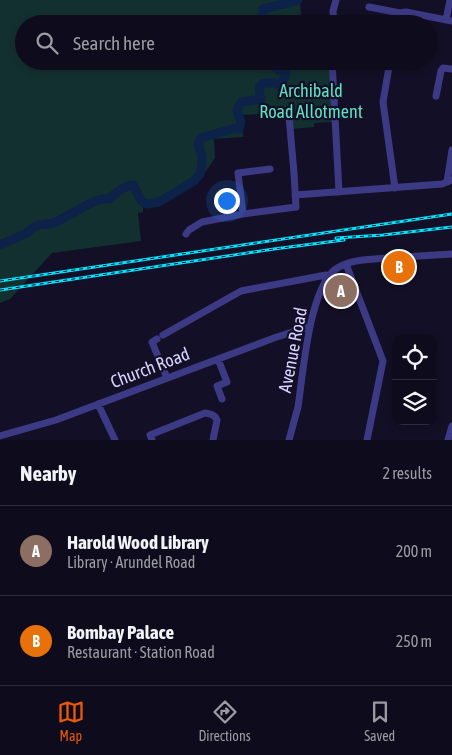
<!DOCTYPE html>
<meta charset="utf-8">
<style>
:root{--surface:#0e0b1c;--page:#171425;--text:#f1f3f6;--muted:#9b9ba3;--line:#2e2b3b;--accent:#ea580c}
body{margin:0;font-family:"Asap Condensed",sans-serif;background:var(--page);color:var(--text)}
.controls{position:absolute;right:15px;bottom:15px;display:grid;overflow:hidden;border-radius:10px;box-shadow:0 2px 8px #0003}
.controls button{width:45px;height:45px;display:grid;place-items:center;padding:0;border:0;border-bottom:1px solid var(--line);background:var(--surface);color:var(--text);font:25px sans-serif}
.you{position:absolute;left:226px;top:200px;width:18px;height:18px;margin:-12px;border:4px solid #fff;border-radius:50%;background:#1a73e8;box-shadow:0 0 0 8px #1a73e833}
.badge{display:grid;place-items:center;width:32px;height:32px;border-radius:50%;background:var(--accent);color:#fff;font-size:16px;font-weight:700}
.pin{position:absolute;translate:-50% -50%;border:2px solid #fff;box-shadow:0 1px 5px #0006}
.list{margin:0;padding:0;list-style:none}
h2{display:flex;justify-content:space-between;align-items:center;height:65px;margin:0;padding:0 20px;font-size:21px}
h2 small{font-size:16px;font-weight:400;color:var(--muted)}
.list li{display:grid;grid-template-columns:32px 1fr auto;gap:15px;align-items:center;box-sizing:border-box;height:90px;padding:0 20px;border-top:1px solid var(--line)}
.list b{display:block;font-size:19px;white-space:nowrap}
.list p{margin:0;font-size:16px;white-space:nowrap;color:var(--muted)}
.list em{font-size:16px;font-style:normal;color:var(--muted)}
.icon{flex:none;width:28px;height:28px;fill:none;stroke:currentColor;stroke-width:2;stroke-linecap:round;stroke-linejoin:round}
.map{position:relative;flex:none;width:452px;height:440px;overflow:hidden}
.search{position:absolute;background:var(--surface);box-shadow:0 2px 8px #0003;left:15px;right:15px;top:15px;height:55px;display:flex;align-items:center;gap:12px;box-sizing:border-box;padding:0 18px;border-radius:28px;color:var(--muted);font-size:19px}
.sheet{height:245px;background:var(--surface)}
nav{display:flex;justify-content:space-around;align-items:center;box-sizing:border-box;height:70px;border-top:1px solid var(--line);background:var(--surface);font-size:14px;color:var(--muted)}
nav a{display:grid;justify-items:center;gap:2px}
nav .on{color:var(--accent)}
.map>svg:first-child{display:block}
.green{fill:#12302f}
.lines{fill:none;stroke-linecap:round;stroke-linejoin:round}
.river{stroke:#0c2248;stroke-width:9}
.minor{stroke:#3d3a85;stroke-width:7}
.rail-casing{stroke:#00e5ff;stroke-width:3}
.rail{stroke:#130f26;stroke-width:1;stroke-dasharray:4;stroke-linecap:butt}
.labels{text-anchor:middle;stroke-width:4.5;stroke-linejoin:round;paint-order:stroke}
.park-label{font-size:18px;fill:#5fe0c0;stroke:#130f26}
.street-label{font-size:18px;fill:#d9d4ff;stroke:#130f26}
</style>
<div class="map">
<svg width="452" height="440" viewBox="0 0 452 440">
<rect width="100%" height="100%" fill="#130f26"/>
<path class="green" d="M 0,0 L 300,0 L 301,17 L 310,22 L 319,16 L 333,22 L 333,24 L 24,24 L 24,61 L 329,61 L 332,122 L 314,123 L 314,127 L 292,129 L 290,112 L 242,115 L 243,137 L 214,139 L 215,158 L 197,184 L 157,204 L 149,206 L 143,206 L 143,212 L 138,213 L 141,241 L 52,253 L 10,299 L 0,303 Z"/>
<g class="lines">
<path class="river" d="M 266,24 L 263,19 L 263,9 C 275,6 286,4 298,0
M 0,245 L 27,233 L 34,227 L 39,225 L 54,223 L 93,202 L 102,199 L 109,199 C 116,193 123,186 133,185 L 142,202 L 148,204 L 159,202 L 194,181 L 200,174 L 202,164 L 202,155 L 198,145 L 201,138 L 232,129 L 239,129 L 241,122 L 237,111 L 241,102 L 261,99 L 259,88 L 264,83 L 274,83 L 280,86 L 286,75 L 284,68 L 278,70 L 270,61"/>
<path class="minor" d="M 369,7 L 400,13 L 406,12 L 452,21
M 446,20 L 450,0
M 334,24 L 333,11 L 336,0
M 397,24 L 400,13
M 332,61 L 339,192
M 390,61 L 383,102 L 395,188
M 436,96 L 441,71 L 443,68 L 452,69
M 447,182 L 452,150
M 295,195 L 442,184 L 452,180
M 243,214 L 238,173 L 270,169
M 186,234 L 189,230 L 202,222 L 243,214 L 296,207 L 294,173 L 289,116
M 346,264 L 383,361 L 367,440
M 163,335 L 241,291 L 326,275 L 328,276
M 157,339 L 152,342 L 167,378
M 218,359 L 227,382 L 217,386 L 222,399
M 98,404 L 115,440
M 0,436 L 56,420 L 274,338 L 307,327 L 310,327
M 152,440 L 150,435 L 205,413 C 211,414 215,415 217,420 L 213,440
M 289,440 C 292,429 295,418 298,407 C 303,376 309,282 339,267 C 354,259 374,259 391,258 C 411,256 432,255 452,254
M 448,440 L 452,426"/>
<g class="rail-casing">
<path id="rail" d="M 336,238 L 383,235 L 452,227
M 0,281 L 452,214
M 0,290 L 274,249 L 344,240"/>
</g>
<use href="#rail" class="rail"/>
</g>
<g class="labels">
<g class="park-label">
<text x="311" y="97">Archibald<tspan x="311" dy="21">Road Allotment</tspan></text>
</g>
<g class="street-label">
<text transform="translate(293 350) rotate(-79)" y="6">Avenue Road</text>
<text transform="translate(150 368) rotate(-21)" y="6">Church Road</text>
</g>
</g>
</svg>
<div class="controls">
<button><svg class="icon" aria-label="locate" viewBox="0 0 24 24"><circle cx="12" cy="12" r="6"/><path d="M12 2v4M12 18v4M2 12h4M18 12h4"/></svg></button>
<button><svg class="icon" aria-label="layers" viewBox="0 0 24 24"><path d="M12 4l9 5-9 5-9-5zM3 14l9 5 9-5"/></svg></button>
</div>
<div class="you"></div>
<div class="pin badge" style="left:341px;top:291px;background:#8d6e63">A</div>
<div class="pin badge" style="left:399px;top:267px;background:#e8710a">B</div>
<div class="search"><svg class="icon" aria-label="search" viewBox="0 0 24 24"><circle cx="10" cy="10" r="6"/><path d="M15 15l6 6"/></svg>Search here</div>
</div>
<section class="sheet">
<h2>Nearby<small>2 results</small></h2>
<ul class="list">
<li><span class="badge" style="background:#8d6e63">A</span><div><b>Harold Wood Library</b><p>Library · Arundel Road</p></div><em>200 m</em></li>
<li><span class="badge" style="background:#e8710a">B</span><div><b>Bombay Palace</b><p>Restaurant · Station Road</p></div><em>250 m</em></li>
</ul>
</section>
<nav>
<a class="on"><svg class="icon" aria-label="map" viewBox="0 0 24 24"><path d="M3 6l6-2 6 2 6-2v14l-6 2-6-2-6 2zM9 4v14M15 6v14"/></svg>Map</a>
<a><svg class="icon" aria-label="directions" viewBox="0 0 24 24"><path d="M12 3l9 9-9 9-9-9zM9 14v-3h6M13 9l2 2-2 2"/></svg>Directions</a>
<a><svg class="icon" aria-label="saved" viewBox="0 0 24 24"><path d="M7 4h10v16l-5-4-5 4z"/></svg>Saved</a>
</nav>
